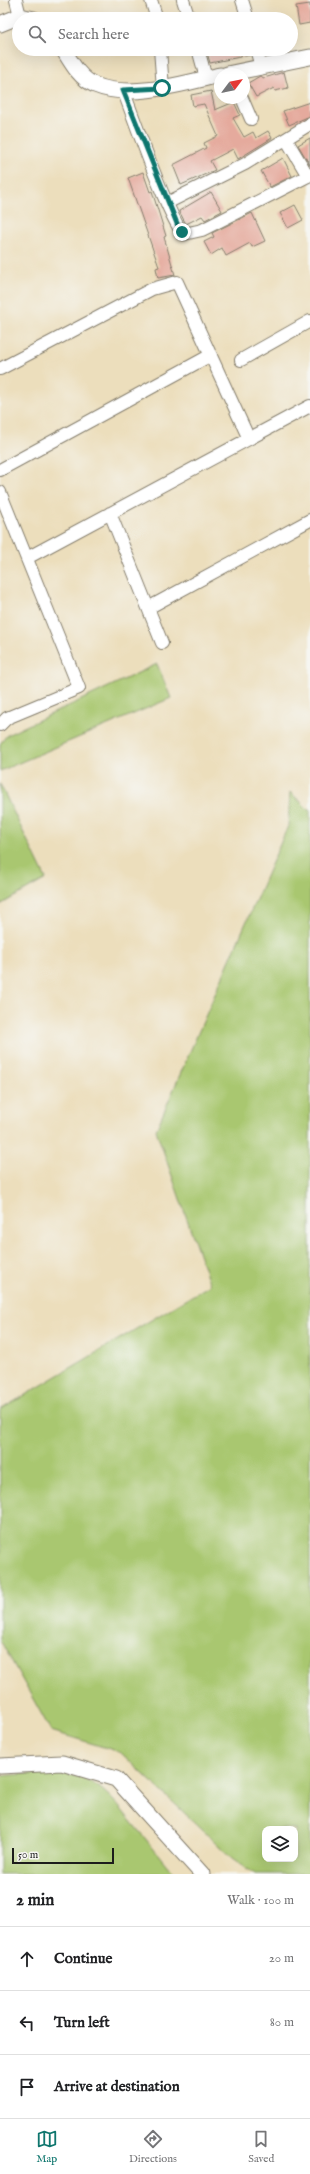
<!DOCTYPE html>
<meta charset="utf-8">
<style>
:root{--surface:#fff;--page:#f2f2f2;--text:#202124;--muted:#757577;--line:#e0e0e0;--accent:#0f766e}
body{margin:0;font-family:"IM FELL English",serif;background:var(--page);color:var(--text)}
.controls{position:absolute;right:12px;bottom:12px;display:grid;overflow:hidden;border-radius:8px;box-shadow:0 4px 16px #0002}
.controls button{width:36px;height:36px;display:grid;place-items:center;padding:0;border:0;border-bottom:1px solid var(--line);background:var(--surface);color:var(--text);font:20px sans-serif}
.compass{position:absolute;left:214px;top:68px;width:36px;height:36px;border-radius:50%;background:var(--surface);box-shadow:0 4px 16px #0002;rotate:58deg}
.scale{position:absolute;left:12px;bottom:10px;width:102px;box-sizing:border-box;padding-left:4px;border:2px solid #1c1c1c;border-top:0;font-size:11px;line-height:14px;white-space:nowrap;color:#1c1c1c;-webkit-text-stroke:3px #f6f6f2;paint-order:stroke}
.stop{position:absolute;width:12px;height:12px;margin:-9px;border:3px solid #0f766e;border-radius:50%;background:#fff}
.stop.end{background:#0f766e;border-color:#fff;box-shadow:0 1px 4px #0008}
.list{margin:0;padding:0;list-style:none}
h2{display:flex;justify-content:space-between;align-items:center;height:52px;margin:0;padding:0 16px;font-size:17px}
h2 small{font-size:13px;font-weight:400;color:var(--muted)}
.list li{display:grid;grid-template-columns:26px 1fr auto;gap:12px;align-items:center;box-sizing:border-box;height:64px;padding:0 16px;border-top:1px solid var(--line)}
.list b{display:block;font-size:15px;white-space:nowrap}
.list em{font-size:13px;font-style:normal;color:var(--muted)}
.icon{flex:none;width:22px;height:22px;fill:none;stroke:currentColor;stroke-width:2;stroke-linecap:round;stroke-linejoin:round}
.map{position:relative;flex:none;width:310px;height:1874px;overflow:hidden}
.search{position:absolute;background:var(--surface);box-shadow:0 4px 16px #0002;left:12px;right:12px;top:12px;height:44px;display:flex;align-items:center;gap:10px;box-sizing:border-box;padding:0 14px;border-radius:22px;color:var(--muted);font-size:15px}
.sheet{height:244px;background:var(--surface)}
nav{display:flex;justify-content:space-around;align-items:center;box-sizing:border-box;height:56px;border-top:1px solid var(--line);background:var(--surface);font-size:11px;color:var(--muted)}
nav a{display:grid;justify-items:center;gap:2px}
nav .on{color:var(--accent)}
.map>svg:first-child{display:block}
.green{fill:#a9c76f;stroke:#627246;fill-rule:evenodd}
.building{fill:#e5aa9d}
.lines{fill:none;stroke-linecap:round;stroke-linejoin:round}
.minor-casing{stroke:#847d6c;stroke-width:14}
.tertiary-casing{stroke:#847d6c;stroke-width:17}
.minor{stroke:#fff;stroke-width:12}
.tertiary{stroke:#fff;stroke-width:15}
.route{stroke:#0f766e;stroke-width:5}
</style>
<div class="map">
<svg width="310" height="1874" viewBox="0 0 310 1874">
<rect width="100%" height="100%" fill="#f6f6f2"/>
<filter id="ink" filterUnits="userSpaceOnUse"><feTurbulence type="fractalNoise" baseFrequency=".025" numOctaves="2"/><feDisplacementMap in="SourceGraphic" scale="8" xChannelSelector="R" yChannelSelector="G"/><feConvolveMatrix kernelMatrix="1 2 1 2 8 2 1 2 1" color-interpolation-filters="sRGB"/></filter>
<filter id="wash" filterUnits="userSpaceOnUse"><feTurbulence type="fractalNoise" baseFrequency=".012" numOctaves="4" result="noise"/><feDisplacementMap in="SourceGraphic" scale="16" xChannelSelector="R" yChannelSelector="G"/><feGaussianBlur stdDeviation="0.9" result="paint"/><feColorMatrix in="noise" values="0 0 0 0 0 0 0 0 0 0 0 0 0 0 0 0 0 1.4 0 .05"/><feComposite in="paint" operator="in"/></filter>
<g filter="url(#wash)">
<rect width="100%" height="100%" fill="#ecdebc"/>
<path class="green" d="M 157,664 L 171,698 L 0,771 L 0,744 L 7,735 Z
M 0,784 L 46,879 L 0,905 Z
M 290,792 L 310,811 L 310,1874 L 255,1874 L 232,1858 L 120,1752 L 51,1731 L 0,1640 L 0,1410 L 210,1285 L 156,1130 L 288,826 ZM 265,1829 L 295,1829 L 295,1859 L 265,1859 Z
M 47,1772 C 93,1774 106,1790 133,1824 C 147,1840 160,1857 174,1874 L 0,1874 L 0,1776 Z"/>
<g id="blocks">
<path class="building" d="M 310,4 L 310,23 L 299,25 L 296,6 Z
M 206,49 L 249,49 L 250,55 L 210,63 Z
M 284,72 L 288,88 L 275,91 L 274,88 L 256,97 L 248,83 L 260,76 L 264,78 Z
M 211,91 L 215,110 L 234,102 L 240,115 L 233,118 L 244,137 L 253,132 L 256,138 L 268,131 L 272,138 L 238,159 L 233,149 L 210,161 L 215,170 L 181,185 L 173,165 L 206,148 L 204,143 L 218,136 L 204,104 L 193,106 L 191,95 Z
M 310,102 L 310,116 L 289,125 L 283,111 Z
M 310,138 L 310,165 L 298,145 Z
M 283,158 L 292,176 L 270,187 L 261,171 Z
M 143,172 L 150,192 L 152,191 L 166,236 L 164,237 L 175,275 L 158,278 L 156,268 L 159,267 L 128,178 Z
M 211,192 L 222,211 L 205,220 L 202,216 L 186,224 L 179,211 Z
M 295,205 L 303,220 L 288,228 L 280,213 Z
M 252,213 L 265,241 L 252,247 L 250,243 L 226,256 L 222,248 L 211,255 L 204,242 L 214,237 L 212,233 Z"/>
</g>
</g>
<g filter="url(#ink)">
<use href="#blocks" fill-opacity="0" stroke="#847d6c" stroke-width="1"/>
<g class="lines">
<g class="minor-casing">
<path id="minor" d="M 16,0 L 20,16
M 151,0 L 157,19
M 183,0 L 189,19
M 242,0 L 248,19
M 160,49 L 163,88
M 198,49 L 206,78
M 256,49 L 261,67
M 123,90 C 133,115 170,223 184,234 L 202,230 L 310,175
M 242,98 L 251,119
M 286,139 L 308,176
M 167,203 L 245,164 L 310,124
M 241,360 L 310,321
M 0,369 L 152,289 L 177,282 L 249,439
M 0,470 L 211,355
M 0,492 L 79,688 L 7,718 L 0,725
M 110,513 L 162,643
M 27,558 L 310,406
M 148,608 L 310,520"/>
</g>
<g class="tertiary-casing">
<path id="tertiary" d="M 0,24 L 20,16 L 34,19
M 63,49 C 71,62 80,79 95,85 C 130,100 185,83 220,75
M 227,74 L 310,57
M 0,1766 L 62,1763 L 116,1779 L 202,1874"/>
</g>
<use href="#minor" class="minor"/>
<use href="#tertiary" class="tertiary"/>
</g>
</g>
<g class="lines" filter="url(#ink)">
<path class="route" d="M 162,88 L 123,90 L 180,231 L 182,232"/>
</g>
</svg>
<div class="controls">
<button><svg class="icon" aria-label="layers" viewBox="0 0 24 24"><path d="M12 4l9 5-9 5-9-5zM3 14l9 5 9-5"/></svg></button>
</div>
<svg class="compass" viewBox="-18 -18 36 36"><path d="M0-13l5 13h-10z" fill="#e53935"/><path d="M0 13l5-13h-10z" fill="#757577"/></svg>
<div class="scale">50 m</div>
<div class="stop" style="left:162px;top:88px"></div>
<div class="stop end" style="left:182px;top:232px"></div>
<div class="search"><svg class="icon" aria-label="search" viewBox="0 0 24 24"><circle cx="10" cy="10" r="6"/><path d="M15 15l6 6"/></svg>Search here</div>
</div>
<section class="sheet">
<h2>2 min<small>Walk · 100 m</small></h2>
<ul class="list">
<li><svg class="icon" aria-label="ahead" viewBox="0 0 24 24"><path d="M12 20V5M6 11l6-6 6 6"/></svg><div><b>Continue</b></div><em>20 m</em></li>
<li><svg class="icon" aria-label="left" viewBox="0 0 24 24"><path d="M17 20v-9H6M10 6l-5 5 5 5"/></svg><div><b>Turn left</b></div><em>80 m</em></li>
<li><svg class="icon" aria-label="arrive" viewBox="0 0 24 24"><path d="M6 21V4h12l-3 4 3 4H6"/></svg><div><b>Arrive at destination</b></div></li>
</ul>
</section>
<nav>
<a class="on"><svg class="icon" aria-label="map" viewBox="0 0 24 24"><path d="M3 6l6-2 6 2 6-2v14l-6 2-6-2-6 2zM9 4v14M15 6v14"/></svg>Map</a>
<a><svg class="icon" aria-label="directions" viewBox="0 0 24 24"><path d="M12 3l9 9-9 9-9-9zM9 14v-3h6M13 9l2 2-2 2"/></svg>Directions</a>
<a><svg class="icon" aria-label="saved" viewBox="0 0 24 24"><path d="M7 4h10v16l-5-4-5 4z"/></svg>Saved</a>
</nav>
